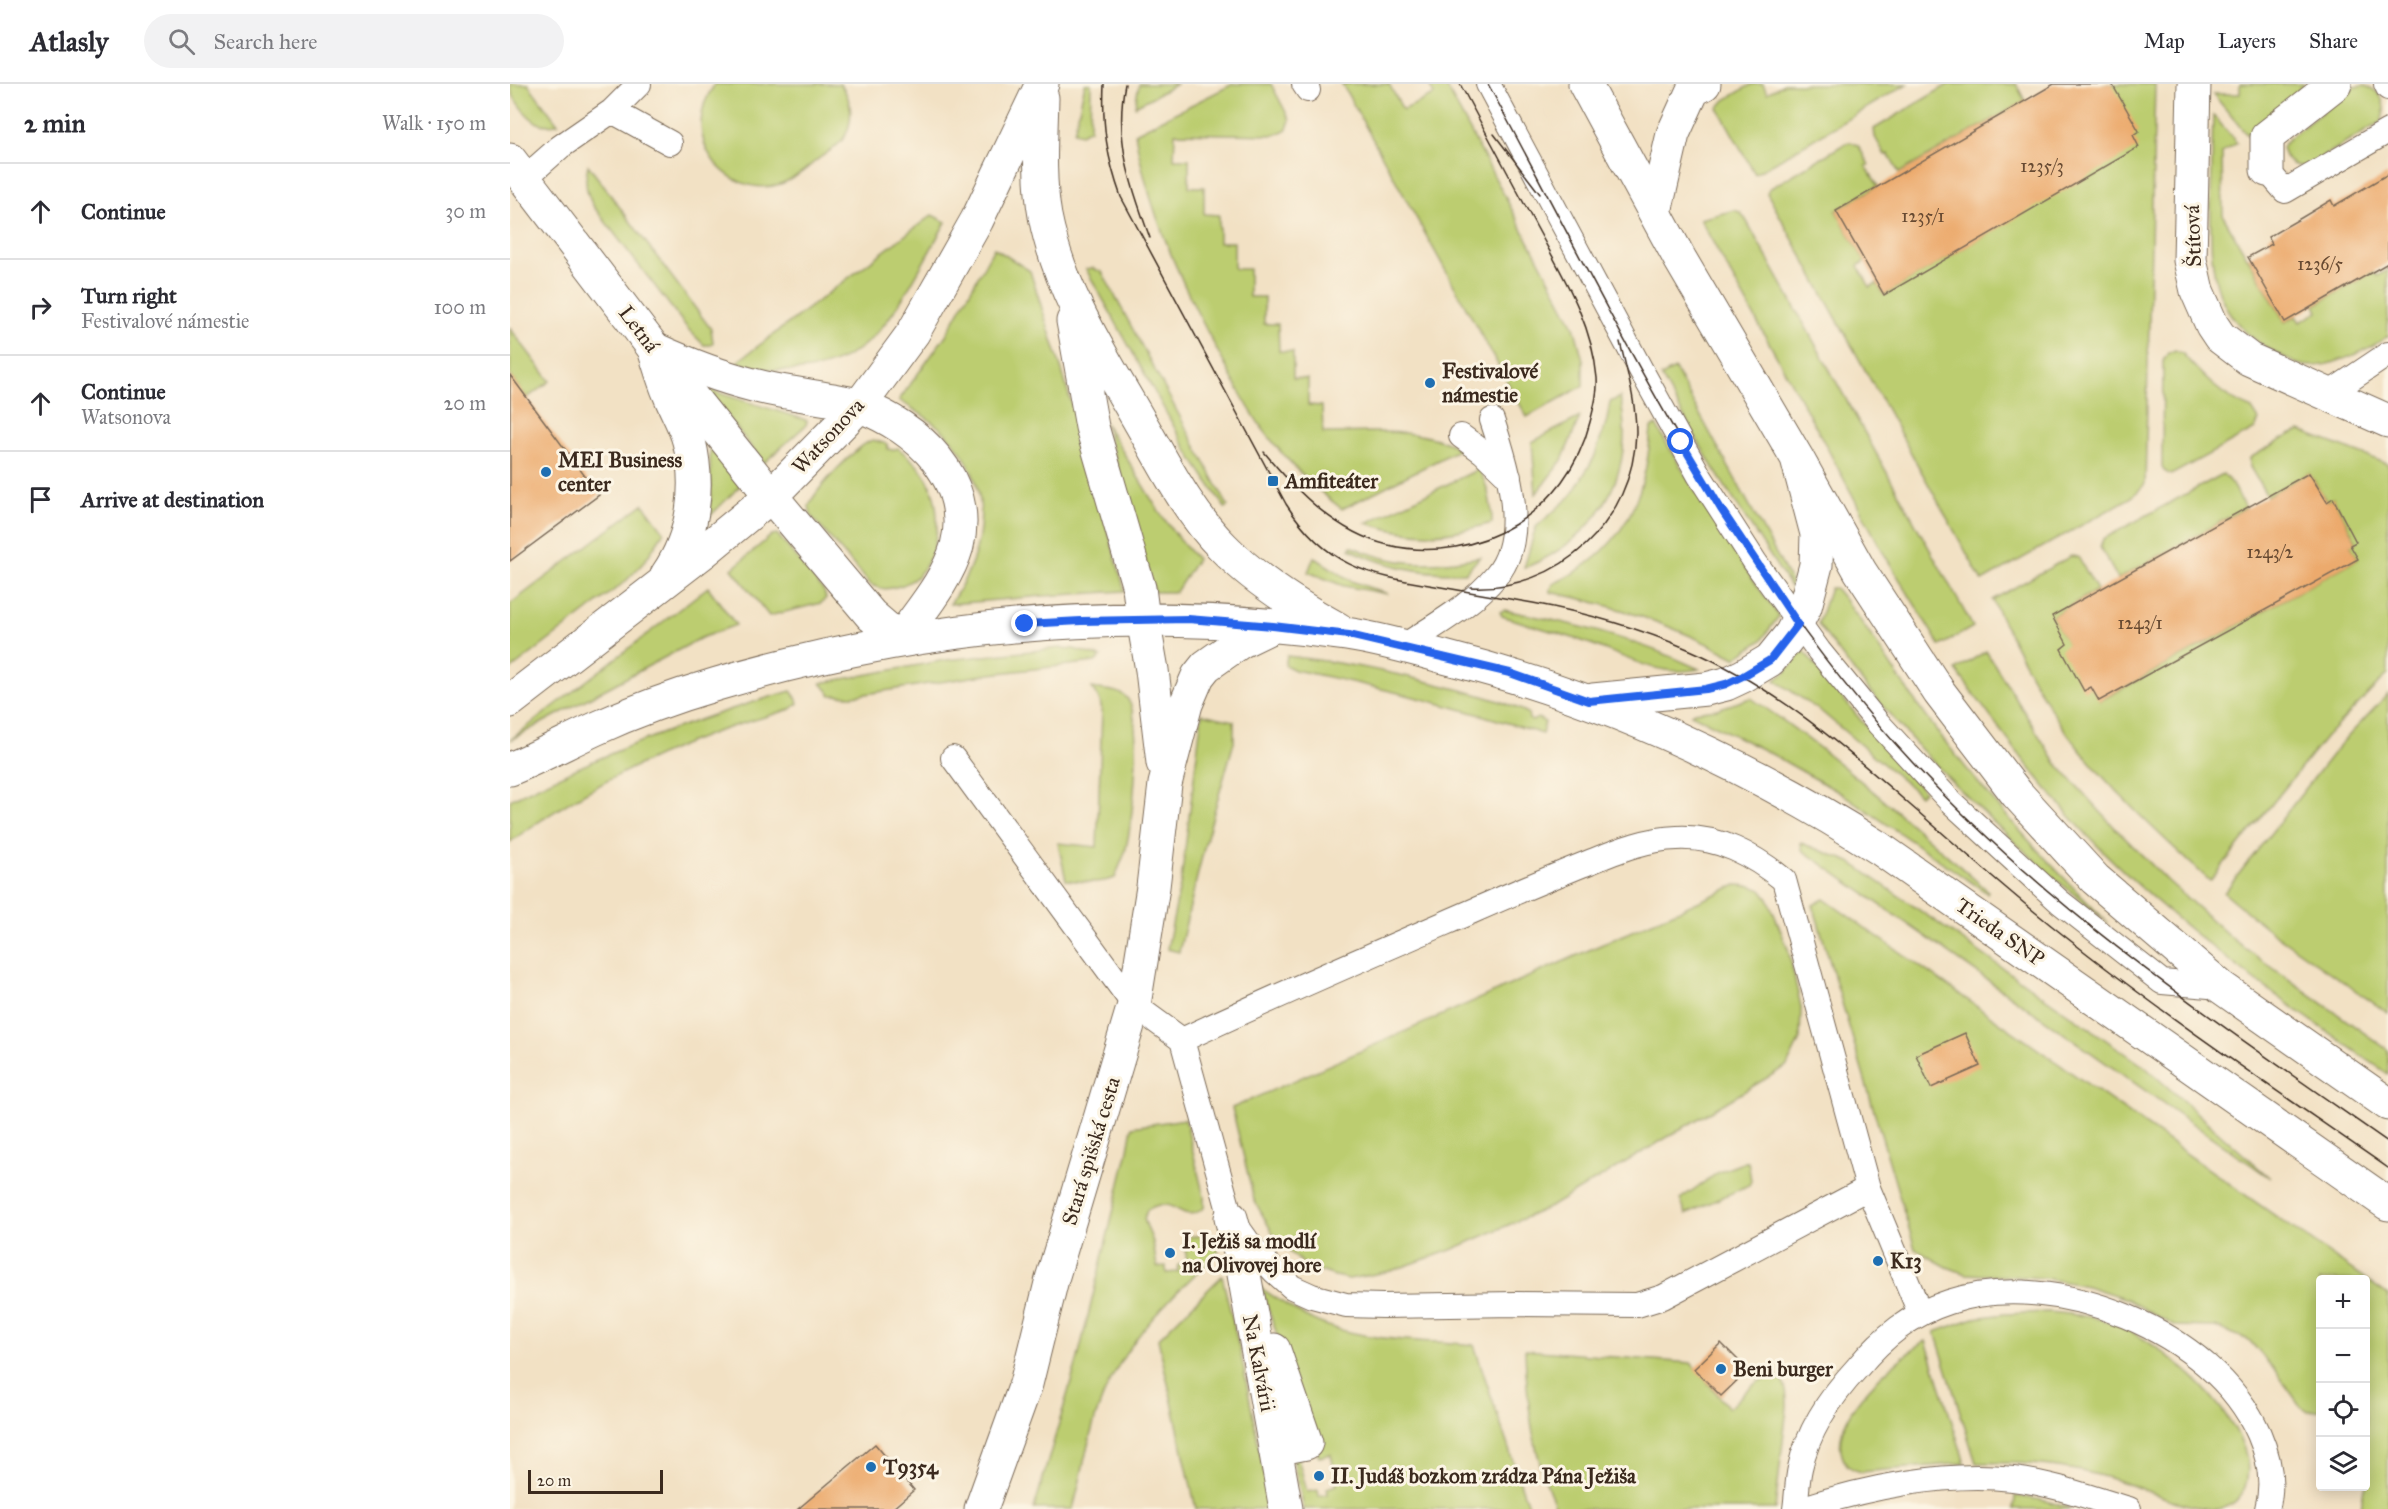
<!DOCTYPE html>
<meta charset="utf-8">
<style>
:root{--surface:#fff;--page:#f2f2f3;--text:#2b2b33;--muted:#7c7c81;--line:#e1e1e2}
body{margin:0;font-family:"IM FELL Great Primer",serif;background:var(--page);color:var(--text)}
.controls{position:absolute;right:18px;bottom:18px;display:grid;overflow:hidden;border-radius:6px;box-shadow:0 3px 15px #0003}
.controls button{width:54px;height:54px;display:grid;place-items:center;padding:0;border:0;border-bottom:2px solid var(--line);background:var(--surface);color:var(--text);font:30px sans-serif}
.scale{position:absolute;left:18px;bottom:15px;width:135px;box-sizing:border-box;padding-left:6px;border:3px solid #3b2a1e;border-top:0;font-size:16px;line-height:21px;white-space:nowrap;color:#3b2a1e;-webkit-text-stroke:4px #fcf5e5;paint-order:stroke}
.stop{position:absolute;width:18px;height:18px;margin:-14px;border:4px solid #2563eb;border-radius:50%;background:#fff}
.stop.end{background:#2563eb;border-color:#fff;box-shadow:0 2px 6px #0008}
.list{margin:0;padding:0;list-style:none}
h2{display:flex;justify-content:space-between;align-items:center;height:78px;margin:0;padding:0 24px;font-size:26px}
h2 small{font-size:20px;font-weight:400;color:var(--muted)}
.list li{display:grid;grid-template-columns:39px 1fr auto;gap:18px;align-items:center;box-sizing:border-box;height:96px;padding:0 24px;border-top:2px solid var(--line)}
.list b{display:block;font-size:22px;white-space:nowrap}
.list p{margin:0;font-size:20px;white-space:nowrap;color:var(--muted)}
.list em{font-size:20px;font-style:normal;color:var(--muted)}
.icon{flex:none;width:33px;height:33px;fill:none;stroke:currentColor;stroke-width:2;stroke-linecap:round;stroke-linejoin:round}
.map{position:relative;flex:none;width:1878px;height:1425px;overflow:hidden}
header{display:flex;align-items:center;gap:36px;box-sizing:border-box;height:84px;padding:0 30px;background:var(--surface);border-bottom:2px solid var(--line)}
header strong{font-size:28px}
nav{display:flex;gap:33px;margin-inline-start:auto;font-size:21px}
.search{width:420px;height:54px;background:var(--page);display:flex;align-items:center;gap:15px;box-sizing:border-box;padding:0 21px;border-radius:33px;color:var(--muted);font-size:22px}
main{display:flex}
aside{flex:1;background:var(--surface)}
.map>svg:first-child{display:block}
.green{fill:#bccd70;stroke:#7c7c47;stroke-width:1.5}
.building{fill:#ecaa6d}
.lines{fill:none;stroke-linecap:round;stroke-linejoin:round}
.lane-casing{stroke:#7b6a58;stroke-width:26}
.street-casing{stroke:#7b6a58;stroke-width:35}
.secondary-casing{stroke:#7b6a58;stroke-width:35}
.lane{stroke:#fff;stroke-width:24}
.street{stroke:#fff;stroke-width:33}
.secondary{stroke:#fff;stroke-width:33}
.tram{stroke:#3b2a1e;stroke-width:1.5}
.route{stroke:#2563eb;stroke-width:8}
.poi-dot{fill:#1f6fb2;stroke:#fcf5e5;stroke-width:2}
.labels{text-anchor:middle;stroke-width:6;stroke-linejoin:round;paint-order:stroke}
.number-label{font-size:18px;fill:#674a32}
.street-label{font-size:21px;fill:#3b2a1e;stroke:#fcf5e5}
.poi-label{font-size:21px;font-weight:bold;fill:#3b2a1e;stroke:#fcf5e5;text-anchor:start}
</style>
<header>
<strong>Atlasly</strong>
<div class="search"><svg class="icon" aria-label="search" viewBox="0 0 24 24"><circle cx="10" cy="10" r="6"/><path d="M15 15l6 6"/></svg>Search here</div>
<nav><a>Map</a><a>Layers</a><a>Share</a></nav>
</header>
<main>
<aside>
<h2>2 min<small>Walk · 150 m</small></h2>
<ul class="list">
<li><svg class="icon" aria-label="ahead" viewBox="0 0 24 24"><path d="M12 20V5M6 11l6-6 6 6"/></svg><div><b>Continue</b></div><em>30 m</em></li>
<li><svg class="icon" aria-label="right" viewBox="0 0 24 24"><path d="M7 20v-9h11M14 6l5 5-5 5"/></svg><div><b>Turn right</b><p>Festivalové námestie</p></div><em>100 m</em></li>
<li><svg class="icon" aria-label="ahead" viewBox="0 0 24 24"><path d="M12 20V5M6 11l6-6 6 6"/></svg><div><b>Continue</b><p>Watsonova</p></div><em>20 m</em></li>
<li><svg class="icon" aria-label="arrive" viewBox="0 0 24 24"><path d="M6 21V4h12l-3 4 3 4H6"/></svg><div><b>Arrive at destination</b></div></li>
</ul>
</aside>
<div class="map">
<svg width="1878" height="1425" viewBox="0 0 1878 1425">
<rect width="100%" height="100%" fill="#fcf5e5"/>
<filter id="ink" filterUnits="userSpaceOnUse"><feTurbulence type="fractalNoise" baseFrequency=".0167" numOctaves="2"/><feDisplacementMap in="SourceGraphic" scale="12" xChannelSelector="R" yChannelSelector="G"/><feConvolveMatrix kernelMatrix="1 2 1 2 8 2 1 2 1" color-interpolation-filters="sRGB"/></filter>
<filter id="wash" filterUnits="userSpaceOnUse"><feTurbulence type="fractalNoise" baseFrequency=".008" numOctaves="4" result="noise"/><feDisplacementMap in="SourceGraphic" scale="24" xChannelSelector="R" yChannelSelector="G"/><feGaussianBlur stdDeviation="1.35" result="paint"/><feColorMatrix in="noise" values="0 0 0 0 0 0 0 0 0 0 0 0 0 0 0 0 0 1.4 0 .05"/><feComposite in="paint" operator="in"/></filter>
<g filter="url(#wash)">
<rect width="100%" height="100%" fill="#f2e1c4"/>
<path class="green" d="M 0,0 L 18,0 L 48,40 C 41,41 34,42 28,39 C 17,33 0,13 0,0 Z
M 205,0 L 330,0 C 342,14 344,35 335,52 C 330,62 316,69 307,76 C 299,82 291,90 281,95 C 248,115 207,94 195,61 C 187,39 192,18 205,0 Z
M 575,0 L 581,0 L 580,45 L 571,50 L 564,48 Z
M 629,0 L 667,0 L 625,22 Z
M 723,0 L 761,0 L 780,36 L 777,45 L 765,51 L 665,49 L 664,75 L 679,75 L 679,103 L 694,103 L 694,130 L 709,131 L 709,158 L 724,158 L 724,185 L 739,185 L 739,213 L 754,213 L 754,240 L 768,240 L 769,267 L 783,268 L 783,294 L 798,295 L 798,321 L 812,322 L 813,349 C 858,349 910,342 950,365 L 832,425 C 803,403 774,374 752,344 C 732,316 717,284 700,253 C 666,189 637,121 625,49 Z
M 832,0 L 879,0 L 893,26 L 924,11 L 919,0 L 935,0 L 1064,242 L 1073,276 L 1073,302 L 1017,333 Z
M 1242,0 L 1253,0 L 1257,9 L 1274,0 L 1397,0 L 1245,90 L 1208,24 L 1215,16 Z
M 1439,0 L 1506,0 L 1515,17 L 1389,89 L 1378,70 L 1375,71 L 1365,53 L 1364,45 Z
M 1593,0 L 1645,0 L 1635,400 L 1622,413 L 1472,497 L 1257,109 L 1259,105 L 1336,59 L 1340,58 L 1348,61 L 1359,81 L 1356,82 L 1368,102 L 1326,127 L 1355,177 L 1348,182 L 1360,203 L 1367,199 L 1374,211 L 1500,137 Z
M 1730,0 L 1794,0 L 1774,23 L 1737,51 L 1703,10 L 1730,10 Z
M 1855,2 C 1872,6 1878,22 1871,38 L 1797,82 C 1783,84 1775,78 1772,63 L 1778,55 L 1844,3 Z
M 1703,31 L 1727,59 L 1712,69 L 1713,132 L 1775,238 L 1786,232 L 1790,238 L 1808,228 L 1805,221 L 1863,188 L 1867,192 L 1878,186 L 1878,252 C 1858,266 1813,289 1788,280 C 1781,278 1774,273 1768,270 C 1702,236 1700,189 1701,123 C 1702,92 1702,62 1703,31 Z
M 78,81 L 201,245 L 203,258 L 201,261 L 194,261 L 178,245 L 84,123 C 75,109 74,96 78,81 Z
M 1225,126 L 1231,129 L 1236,136 L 1463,543 L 1430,562 L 1374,470 L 1307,345 L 1190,135 Z
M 422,131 L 436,138 C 416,172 389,229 361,255 C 324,290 273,293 227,278 Z
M 484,164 L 520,187 L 552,287 L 615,507 L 534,512 L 440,520 C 478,464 486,399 434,348 C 421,335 404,326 389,316 L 436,251 Z
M 582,184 L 592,188 L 718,422 L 715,424 L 681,373 L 576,185 Z
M 0,244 L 40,297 L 17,314 L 0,291 Z
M 1665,266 L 1672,269 C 1692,292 1713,314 1742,325 L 1749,336 L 1745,345 L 1661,391 L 1654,387 L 1652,382 L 1653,277 L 1658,269 Z
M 1165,285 L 1282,499 L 1281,504 L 1202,382 L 1151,292 Z
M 196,305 L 293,335 L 297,337 L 296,341 L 254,379 Z
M 1110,313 C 1127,392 1087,455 1014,484 L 1026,443 L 1061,412 L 1084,374 L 1097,336 L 1100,318 Z
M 1070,333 L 1052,376 L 1026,410 L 1022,358 Z
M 595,339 C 625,384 648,436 687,475 L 666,508 L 644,508 Z
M 1146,341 C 1184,407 1224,471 1269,532 L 1251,557 L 1225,574 C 1167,542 1105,521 1040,508 L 1043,500 C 1112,468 1136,417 1141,344 Z
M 1790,347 L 1878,380 L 1878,590 L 1816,653 L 1700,797 C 1651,752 1600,706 1559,652 C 1528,610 1506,562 1482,516 L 1561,472 L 1568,473 L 1587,506 L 1542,532 L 1590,617 L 1848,475 L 1840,461 L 1846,457 L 1823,414 L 1817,418 L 1799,389 L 1757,412 L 1740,383 L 1740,374 L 1781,350 Z
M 363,356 L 377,360 L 378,365 L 382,366 L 388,364 C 403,376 416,388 422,406 C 434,440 426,494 386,503 C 375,506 369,505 360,500 L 301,432 L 299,422 C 304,407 348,360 363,356 Z
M 201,364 L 204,365 L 231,401 L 201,431 L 198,431 L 201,411 L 200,367 Z
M 969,385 C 978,402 982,420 982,439 C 934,453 904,454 856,439 Z
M 1713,390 L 1725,404 L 1735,424 L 1608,495 L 1590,463 L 1593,455 Z
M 133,420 L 154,448 L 135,477 L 116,497 L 0,586 L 0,520 Z
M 267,450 L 314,507 L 316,514 L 311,519 L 259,532 L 222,485 L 262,451 Z
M 841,462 C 885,483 923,482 970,473 L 955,489 C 914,490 877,484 840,465 Z
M 804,473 L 841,497 L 878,510 L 834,502 L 798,488 Z
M 198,503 L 226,541 L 191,554 L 0,656 Z
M 1320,504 L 1325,504 C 1353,536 1374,573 1399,608 C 1413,629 1429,650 1445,670 C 1492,730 1544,785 1598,839 C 1490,750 1390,654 1308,540 Z
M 994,526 C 1064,540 1124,554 1189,585 C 1147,594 1114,571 1075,558 C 1048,549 1020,541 992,532 L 990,528 Z
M 550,564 L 564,565 L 591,573 L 585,578 L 480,590 L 343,612 L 321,611 L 311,599 L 436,576 Z
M 1293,566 L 1373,663 L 1414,707 L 1410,711 L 1313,629 L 1265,596 L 1276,588 Z
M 1476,567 L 1546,679 L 1607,746 L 1658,797 L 1725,857 L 1878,966 L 1878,990 C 1774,918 1667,845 1579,753 C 1530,701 1488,643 1446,586 Z
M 777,572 C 830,578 883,588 935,602 C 963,609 992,616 1018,629 L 1019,635 L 1022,637 L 1028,634 L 1035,638 L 1032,650 C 951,623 869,603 785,586 L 775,581 Z
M 582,604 C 591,606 611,606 617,614 C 634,637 623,739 615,768 C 612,777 608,785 605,794 C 588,800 574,798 556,796 L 548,759 L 587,763 L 592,627 L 590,617 Z
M 281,607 L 287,615 L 288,620 L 281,625 C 256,633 231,639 206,648 C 134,675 62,712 0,758 L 0,716 C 94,669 180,636 281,607 Z
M 1878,610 L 1878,929 L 1763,849 L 1714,809 L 1829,662 Z
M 1241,614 C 1326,671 1401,740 1478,807 L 1477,809 L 1334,711 L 1258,668 L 1181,630 L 1184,628 L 1207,625 Z
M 692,630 L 724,637 L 724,658 L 695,760 L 669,868 L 657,865 L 671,797 Z
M 1291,759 L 1340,778 L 1635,983 L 1760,1094 L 1292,766 Z
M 1226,801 L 1241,802 L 1251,806 L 1258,815 L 1278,865 L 1291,923 L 1290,955 L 1277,982 L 1042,1122 L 941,1166 L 881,1187 L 839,1195 L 825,1192 L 796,1182 L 775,1164 L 765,1153 L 744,1116 L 722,1024 Z
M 1314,815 L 1878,1211 L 1878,1425 L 1851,1425 L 1854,1403 L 1856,1402 L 1856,1196 L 1810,1196 L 1810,1326 L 1797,1327 L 1791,1323 L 1767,1289 L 1739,1256 L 1705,1243 L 1664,1242 L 1617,1215 L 1577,1202 L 1534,1194 L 1456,1190 L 1437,1183 L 1405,1165 L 1303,821 Z
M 675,1035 L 694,1113 L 694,1124 C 670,1143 666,1108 637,1126 L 634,1135 L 643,1158 L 647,1183 L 656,1182 L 656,1189 L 668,1188 L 668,1181 L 677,1179 L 674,1154 C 688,1150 697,1152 708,1161 L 708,1169 C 659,1214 612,1259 589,1323 C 577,1356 572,1392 563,1425 L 524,1425 L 568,1274 L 618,1066 L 622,1043 Z
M 1238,1077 L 1241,1097 L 1239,1101 L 1176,1130 L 1170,1115 L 1209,1088 Z
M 712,1192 L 732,1276 L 761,1425 L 686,1425 L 648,1255 Z
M 751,1204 C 772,1218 794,1234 818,1242 C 864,1258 917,1256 964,1261 L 1019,1425 L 794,1425 L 782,1371 L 787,1370 L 797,1408 L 808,1406 L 809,1412 L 818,1410 L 817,1404 L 827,1401 L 821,1370 L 809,1373 Z
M 1538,1228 C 1565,1230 1593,1233 1618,1246 C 1662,1268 1755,1347 1735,1403 C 1731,1415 1721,1422 1709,1425 C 1676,1425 1647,1410 1618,1400 C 1569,1383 1518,1377 1466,1379 L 1425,1248 L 1464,1234 L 1495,1230 Z
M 1416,1257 L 1455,1379 L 1351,1388 C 1341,1385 1335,1382 1332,1371 C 1320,1330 1385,1276 1416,1257 Z
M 1015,1266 L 1181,1279 L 1219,1324 C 1233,1311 1248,1291 1268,1292 C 1277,1302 1277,1310 1277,1323 L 1265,1425 L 1047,1425 C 1023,1375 1017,1321 1015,1266 Z
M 1505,1412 L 1532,1416 L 1563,1425 L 1504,1425 Z"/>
<g id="blocks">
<path class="building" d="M 1544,0 L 1602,0 L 1629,47 L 1623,51 L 1629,63 L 1374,211 L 1326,127 Z
M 1878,90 L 1878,179 L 1775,238 L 1738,173 L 1762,160 L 1758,153 L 1791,134 L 1821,116 L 1824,122 Z
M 0,291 L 89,411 L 0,477 Z
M 1799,389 L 1817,418 L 1823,414 L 1846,458 L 1840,461 L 1848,475 L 1589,617 L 1581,603 L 1574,607 L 1551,565 L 1557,560 L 1542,532 Z
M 1455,949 L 1470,982 L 1421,1004 L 1406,971 Z
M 1211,1259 L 1238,1286 L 1211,1312 L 1184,1285 Z
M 365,1360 L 404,1406 L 382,1425 L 288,1425 Z"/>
</g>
</g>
<g filter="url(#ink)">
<use href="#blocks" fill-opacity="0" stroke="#7b6a58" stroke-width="1.5"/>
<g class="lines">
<g class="lane-casing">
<path id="lane" d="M 794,0 L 798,6
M 978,0 L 1131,286 L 1189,391 L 1245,478 L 1309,567 L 1368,639 L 1441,718 L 1550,818 L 1652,898 L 1711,903
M 1876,0 L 1878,4
M 102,27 L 160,59
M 1757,86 L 1775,107 L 1878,47
M 15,94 L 50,63 L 102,27 L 129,0
M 1817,311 L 1878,270
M 951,352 L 973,368 L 999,393
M 894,562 C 925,541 961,522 986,492 C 1020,452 997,380 982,336
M 443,674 L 624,921 L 672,956 L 721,1134 L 741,1162 L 764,1187 L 782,1203 L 802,1212 L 836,1221 L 873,1222 L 1006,1220 L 1127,1221 L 1153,1213 L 1358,1104
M 672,956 C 768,911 866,869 963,827 C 999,811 1035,796 1072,781 C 1103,769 1133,755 1167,754 C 1209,752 1243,771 1274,796 L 1358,1104 L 1410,1229
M 1285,1425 C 1287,1412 1287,1397 1290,1384 C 1298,1346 1322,1311 1348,1283 C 1373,1253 1401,1230 1439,1218 C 1544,1183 1704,1247 1749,1350 C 1759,1373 1764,1400 1757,1425
M 1290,1425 C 1355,1404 1435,1387 1503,1395 C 1542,1399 1581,1414 1619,1425"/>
</g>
<g class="street-casing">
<path id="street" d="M 1684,0 L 1680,176 L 1687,207 L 1702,241 L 1710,253 L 1739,275 L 1878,337
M 0,76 L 171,300 L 261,412
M 1757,86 L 1757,53 L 1825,0
M 1145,128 L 1163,50 L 1183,6 L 1194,0
M 633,535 L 642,586 L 653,679
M 721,1134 L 730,1168 L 776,1425
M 764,1266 L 796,1359 L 765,1365
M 471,1425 L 516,1300 L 542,1195 L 624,921 L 643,803 L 655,700 L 676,620 L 688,592 L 696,582 L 730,558 L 763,542"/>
</g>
<g class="secondary-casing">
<path id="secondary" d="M 1075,0 L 1170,175 L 1287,374 L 1307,450 L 1306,481 L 1295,523 L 1281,550 L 1260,576 L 1233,592 L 1216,600 L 1196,605 L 1083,616
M 532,14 C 531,53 528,93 535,132 C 550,208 592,272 630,338 C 655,381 677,427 713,463 C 745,496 788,523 828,545
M 563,237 L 582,343 L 629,504 L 633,535
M 144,265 C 177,280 208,292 243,301 C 269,308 297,311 323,316 C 332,318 342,319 350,322 C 407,343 464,395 447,462 C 437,497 410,527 390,556
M 144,265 C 149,280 153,295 159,309 C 165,325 175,341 179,357 C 190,402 184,452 157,491
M 1287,374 L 1350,487 L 1429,608 L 1507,710 L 1585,795 L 1711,903 L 1878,1020
M 261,412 L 361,531 L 390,556
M 0,617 L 192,469 L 261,412 L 350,321 L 403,249 L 467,136 L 532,0
M 0,685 C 29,673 57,658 85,645 C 124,627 166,612 207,600 C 412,539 624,520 836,550 C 869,555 902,564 934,573 C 1090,612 1234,678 1369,764 L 1878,1120"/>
</g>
<use href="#lane" class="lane"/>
<use href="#street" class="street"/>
<use href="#secondary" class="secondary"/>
<path class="tram" d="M 594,0 C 592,42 597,74 611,113 L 776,420 C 816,482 856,491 925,502 C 958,508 990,513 1023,519 C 1077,529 1129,544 1180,566 C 1264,602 1333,662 1400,721 C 1442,757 1483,794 1526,829 C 1638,921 1759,1001 1878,1084
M 615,0 C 604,56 621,102 640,154
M 978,0 C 1106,236 1217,479 1402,678 C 1541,828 1711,941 1878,1058
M 984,50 L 1030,110
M 754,368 C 786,407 827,449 878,461 C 968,482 1058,427 1080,338 C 1084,323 1088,309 1087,294 C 1082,237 1051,189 1025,140 C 1000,93 975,47 950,0
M 960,503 C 1049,508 1124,437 1126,348 C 1126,318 1117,288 1110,258"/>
</g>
</g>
<g class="lines" filter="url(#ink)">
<path class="route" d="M 515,540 L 571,537 L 678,535 L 763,542 L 839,551 L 1000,589 L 1079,617 L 1196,605 L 1216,600 L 1233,592 L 1260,576 L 1288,540 L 1211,425 L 1171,358"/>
</g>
<g class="poi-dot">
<circle cx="920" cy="299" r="6"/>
<circle cx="36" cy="388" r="6"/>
<rect x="757" y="391" width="12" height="12" rx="3"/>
<circle cx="660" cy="1169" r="6"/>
<circle cx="1368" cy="1177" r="6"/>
<circle cx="1211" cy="1285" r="6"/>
<circle cx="361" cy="1383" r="6"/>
<circle cx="809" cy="1392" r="6"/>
</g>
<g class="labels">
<g class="number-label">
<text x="1532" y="88">1235/3</text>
<text x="1413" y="138">1235/1</text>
<text x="1810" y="186">1236/5</text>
<text x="1760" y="474">1243/2</text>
<text x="1630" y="545">1243/1</text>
</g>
<g class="street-label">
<text transform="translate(1683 152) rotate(-92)" y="7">Štítová</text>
<text transform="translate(129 245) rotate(53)" y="7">Letná</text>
<text transform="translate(318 352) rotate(-47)" y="7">Watsonova</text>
<text transform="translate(1490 848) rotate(35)" y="7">Trieda SNP</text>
<text transform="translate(581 1067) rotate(-73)" y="7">Stará spišská cesta</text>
<text transform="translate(749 1279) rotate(79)" y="7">Na Kalvárii</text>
</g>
<g class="poi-label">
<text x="932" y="294">Festivalové<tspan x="932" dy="24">námestie</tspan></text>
<text x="48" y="383">MEI Business<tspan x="48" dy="24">center</tspan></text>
<text x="775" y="404">Amfiteáter</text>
<text x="672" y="1164">I. Ježiš sa modlí<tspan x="672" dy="24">na Olivovej hore</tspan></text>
<text x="1380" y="1184">K13</text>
<text x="1223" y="1292">Beni burger</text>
<text x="373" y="1390">T9354</text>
<text x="821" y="1399">II. Judáš bozkom zrádza Pána Ježiša</text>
</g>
</g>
</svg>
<div class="controls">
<button>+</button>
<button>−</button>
<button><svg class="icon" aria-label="locate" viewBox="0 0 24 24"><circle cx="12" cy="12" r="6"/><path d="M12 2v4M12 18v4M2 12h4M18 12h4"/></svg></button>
<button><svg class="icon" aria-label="layers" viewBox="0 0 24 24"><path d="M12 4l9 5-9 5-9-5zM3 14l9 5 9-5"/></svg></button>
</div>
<div class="scale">20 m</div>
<div class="stop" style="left:1171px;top:358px"></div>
<div class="stop end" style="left:515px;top:540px"></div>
</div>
</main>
